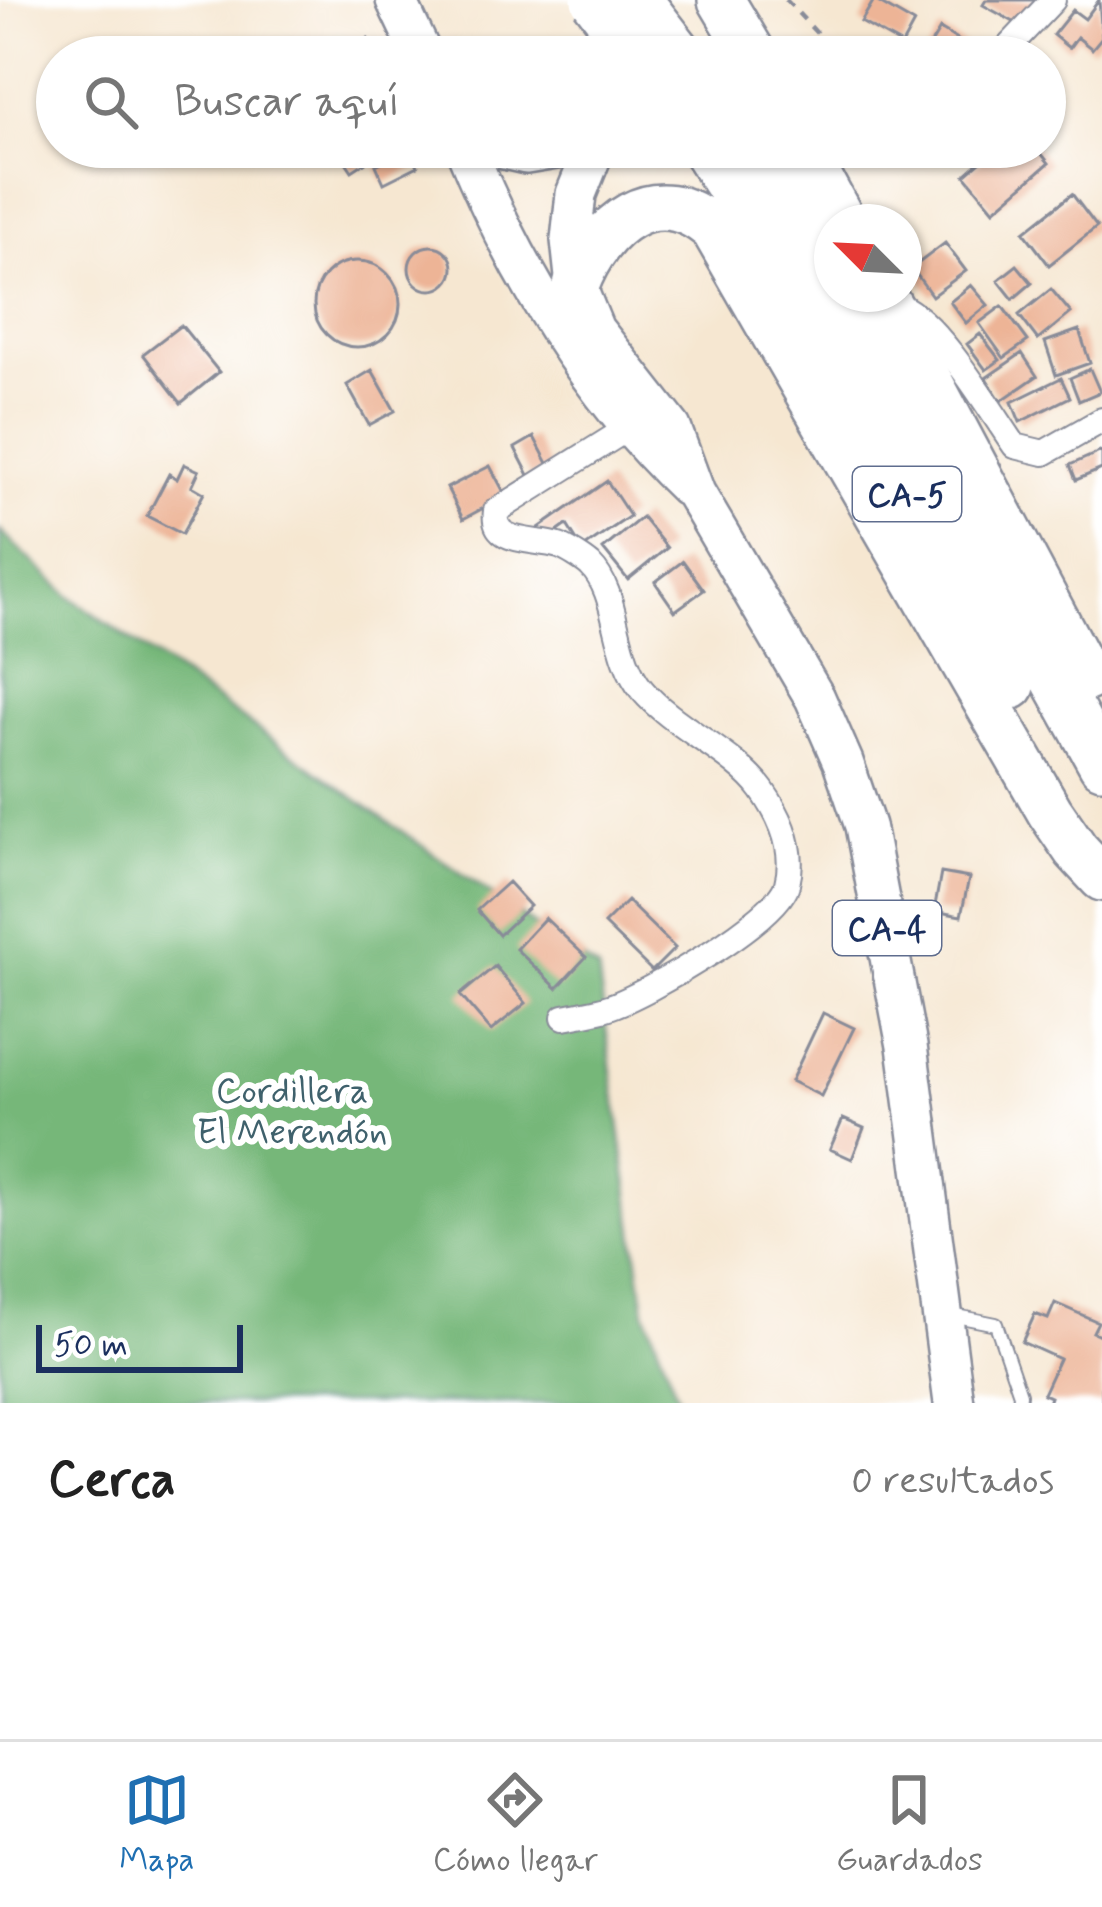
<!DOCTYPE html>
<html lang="es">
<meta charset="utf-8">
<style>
:root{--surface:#fff;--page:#f2f2f2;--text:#222;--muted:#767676;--line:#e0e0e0;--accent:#1f6fb2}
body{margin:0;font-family:Mynerve,sans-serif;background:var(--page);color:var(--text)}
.compass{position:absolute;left:814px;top:204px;width:108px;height:108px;border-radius:50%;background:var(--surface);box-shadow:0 3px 9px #0004;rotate:294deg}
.scale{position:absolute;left:36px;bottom:30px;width:207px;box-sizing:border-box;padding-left:12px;border:6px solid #1b2f5e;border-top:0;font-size:33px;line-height:42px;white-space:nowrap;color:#1b2f5e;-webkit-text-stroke:9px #fff;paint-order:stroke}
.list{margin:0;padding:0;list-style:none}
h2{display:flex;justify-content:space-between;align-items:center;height:156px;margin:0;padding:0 48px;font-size:51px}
h2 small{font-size:39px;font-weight:400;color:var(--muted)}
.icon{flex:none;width:66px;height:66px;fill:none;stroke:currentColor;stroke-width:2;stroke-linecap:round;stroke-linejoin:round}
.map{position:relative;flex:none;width:1102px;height:1403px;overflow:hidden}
.search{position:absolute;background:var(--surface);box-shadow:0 3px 9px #0004;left:36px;right:36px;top:36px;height:132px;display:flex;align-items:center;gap:30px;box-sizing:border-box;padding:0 42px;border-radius:66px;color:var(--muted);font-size:45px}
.sheet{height:336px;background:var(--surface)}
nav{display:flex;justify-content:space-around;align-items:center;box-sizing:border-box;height:168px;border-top:3px solid var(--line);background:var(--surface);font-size:33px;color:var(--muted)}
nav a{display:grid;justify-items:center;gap:6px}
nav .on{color:var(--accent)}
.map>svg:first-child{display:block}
.forest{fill:#76b779;stroke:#48736c;stroke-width:3}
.building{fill:#edb496}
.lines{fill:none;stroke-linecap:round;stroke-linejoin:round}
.lane-casing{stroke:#888b98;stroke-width:16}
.street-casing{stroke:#888b98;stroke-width:28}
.primary-casing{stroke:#888b98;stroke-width:44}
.highway-casing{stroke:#888b98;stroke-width:50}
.path{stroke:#888b98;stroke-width:4.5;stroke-dasharray:9 9;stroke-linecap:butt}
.lane{stroke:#fff;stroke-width:12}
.street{stroke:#fff;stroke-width:24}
.primary{stroke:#fff;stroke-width:39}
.highway{stroke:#fff;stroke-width:45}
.highway-bridge-casing{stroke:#888b98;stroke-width:50;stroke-linecap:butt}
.highway-bridge{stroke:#fff;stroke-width:45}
.labels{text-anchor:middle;stroke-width:12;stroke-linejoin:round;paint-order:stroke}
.shield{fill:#fff;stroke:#5f6d8e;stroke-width:3}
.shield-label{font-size:33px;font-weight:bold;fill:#1b2f5e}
.park-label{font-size:36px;fill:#3f616c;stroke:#fff}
</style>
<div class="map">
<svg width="1102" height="1403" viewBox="0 0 1102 1403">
<rect width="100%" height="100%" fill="#fff"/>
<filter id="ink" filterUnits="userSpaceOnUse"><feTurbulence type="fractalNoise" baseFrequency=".00833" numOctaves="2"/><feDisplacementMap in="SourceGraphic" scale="24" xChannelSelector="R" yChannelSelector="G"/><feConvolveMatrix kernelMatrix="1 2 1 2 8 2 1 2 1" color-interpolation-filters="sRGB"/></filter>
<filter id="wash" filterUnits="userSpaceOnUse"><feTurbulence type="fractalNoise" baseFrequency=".004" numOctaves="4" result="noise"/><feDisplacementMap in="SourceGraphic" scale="48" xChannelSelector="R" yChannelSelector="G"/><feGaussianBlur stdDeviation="2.7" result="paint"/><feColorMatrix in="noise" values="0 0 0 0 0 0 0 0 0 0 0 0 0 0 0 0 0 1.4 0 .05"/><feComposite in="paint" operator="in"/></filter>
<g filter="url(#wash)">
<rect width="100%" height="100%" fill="#f6e7d1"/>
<path class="forest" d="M 0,531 L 70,597 L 598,970 L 645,1311 L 680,1403 L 0,1403 Z"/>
<g id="blocks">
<path class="building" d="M 874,0 L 914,23 L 902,45 L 861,22 Z
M 986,0 L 1039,0 L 1023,27 L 983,5 Z
M 1099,0 L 1102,37 L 1092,49 L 1077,37 L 1069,48 L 1053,35 L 1073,10 L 1085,19 Z
M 940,29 L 966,45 L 958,57 L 923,57 Z
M 368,39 L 380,57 L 339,57 Z
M 336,147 L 389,147 L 352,171 Z
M 997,147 L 1036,147 L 1049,163 L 994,210 L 965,175 Z
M 409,148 L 418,166 L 384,183 L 376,165 Z
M 1072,194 L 1097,227 L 1049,265 L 1024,232 Z
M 945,243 L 966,271 L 932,296 L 912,268 Z
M409 268a22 22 0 1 1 44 0a22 22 0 1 1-44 0Z
M314 304a43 43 0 1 1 86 0a43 43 0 1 1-86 0Z
M 1017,265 L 1032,283 L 1013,299 L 998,280 Z
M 971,285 L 988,305 L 966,323 L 950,302 Z
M 1051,289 L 1071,313 L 1038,340 L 1019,315 Z
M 1002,306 L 1028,341 L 1004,358 L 979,323 Z
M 181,325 L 219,372 L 181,403 L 143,354 Z
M 1079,330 L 1090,363 L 1056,375 L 1045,342 Z
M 980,334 L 1000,360 L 986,370 L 967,344 Z
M 1022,353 L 1037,376 L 1001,401 L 986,378 Z
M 1090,369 L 1100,392 L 1079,401 L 1070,378 Z
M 372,370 L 395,411 L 369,425 L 347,385 Z
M 1061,378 L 1070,397 L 1020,422 L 1012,402 Z
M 534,437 L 550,467 L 530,477 L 515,448 Z
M 1102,451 L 1102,469 L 1076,480 L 1070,465 Z
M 184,464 L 199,471 L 192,486 L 204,493 L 182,534 L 147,516 L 169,474 L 177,479 Z
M 490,466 L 506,496 L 463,519 L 447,488 Z
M 607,481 L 630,516 L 582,549 L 567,525 L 546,540 L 539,528 Z
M 642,517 L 667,548 L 628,580 L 603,549 Z
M 683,561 L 704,590 L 675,611 L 655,582 Z
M 941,873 L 969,878 L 961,916 L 934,911 Z
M 508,882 L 530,906 L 499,935 L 477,910 Z
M 627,901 L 675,948 L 652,971 L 604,924 Z
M 545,918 L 586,957 L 557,988 L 516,949 Z
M 495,966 L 526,1003 L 491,1031 L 460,995 Z
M 823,1013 L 854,1028 L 821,1096 L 791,1081 Z
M 843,1119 L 864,1128 L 852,1159 L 830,1149 Z
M 1055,1303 L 1098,1322 L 1093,1332 L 1102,1336 L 1102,1403 L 1048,1403 L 1050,1397 L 1043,1394 L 1059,1359 L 1022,1342 L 1035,1314 L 1048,1319 Z"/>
</g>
</g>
<g filter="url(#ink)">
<use href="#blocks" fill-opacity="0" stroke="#888b98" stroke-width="3"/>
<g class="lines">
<g class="lane-casing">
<path id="lane" d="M 951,1315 L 996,1324 L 1020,1394 L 1019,1403"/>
</g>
<g class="street-casing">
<path id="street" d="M 999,57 L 1053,0
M 900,306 C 938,322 990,410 1015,446 L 1044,453 L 1102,420
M 564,1017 C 578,1014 594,1012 609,1007 C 645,995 778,920 787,884 C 796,851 781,817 762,790 C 735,753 674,728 642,690 C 612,654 620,594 590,565 C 583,559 567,549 559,546 C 536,538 491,546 496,511 L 630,427"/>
</g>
<g class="primary-casing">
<path id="primary" d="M 396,0 L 423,57
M 465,147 C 516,271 589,393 687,486
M 495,147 L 526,154 L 568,147
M 595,147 L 576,194 L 571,240 L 576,286 L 594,330 L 671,428 L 695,493 L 815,698 L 843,762 L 865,826 L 907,1046 L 954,1403"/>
</g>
<g class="highway-casing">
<path id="highway" d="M 721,0 L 755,57
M 703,147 L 795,290 L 1012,686
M 748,147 L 832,280
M 802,147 L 843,222
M 576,286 C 598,226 655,176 714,230 L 1050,812 L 1076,850 L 1102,878
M 840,294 L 1102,765
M 883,294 L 1087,678"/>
</g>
<path class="path" d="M 786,0 L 839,57"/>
<use href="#lane" class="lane"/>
<use href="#street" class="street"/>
<use href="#primary" class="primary"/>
<use href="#highway" class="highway"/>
<g class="highway-bridge-casing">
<path id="highway-bridge" d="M 594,0 L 637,57
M 639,0 L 683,57"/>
</g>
<use href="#highway-bridge" class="highway-bridge"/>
</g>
</g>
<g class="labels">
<g class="shield">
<rect x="853" y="467" width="108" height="54" rx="9"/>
<rect x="833" y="901" width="108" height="54" rx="9"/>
</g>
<g class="shield-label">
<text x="907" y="506">CA-5</text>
<text x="887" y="940">CA-4</text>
</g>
<g class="park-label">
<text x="292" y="1102">Cordillera<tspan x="292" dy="41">El Merendón</tspan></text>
</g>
</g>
</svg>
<svg class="compass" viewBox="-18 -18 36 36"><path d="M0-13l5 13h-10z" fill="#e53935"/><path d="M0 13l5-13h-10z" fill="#767676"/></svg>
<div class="scale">50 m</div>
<div class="search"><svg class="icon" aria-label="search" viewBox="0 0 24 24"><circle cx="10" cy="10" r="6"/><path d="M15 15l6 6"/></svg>Buscar aquí</div>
</div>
<section class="sheet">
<h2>Cerca<small>0 resultados</small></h2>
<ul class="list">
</ul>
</section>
<nav>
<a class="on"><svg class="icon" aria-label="map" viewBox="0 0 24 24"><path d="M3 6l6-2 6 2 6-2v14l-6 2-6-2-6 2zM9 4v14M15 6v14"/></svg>Mapa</a>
<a><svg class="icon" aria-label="directions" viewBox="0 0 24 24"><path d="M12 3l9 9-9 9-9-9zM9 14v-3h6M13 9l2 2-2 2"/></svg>Cómo llegar</a>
<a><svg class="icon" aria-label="saved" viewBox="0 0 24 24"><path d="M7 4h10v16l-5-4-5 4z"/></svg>Guardados</a>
</nav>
